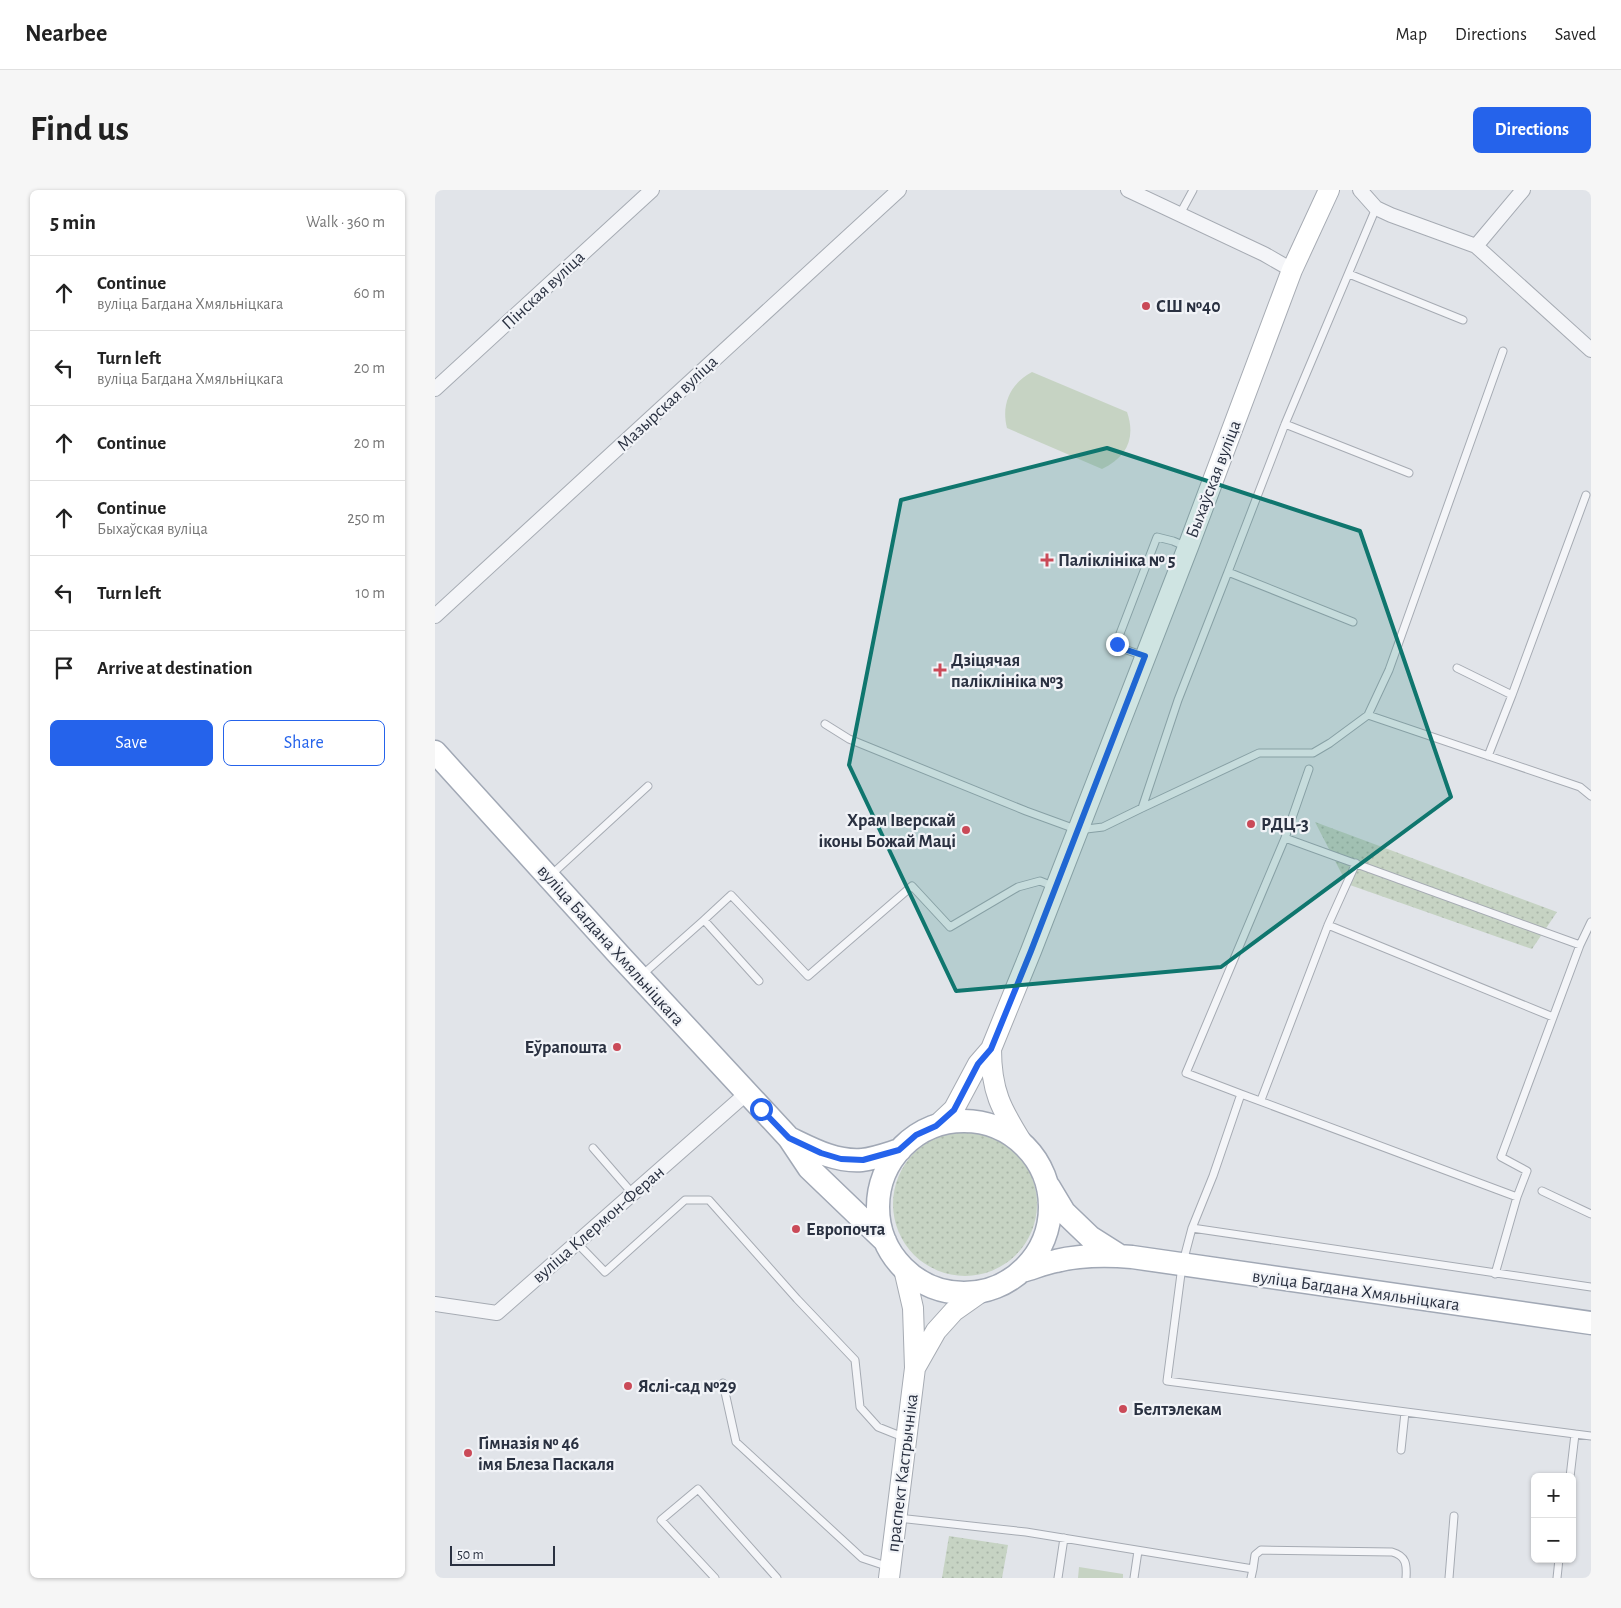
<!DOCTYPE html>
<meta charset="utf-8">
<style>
:root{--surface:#fff;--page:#f6f6f6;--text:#222;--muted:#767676;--line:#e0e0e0;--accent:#2563eb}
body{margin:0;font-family:"Alegreya Sans",sans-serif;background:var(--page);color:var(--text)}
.controls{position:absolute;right:15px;bottom:15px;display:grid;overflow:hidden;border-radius:8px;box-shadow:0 1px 4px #0004}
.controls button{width:45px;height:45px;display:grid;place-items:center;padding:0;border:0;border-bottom:1px solid var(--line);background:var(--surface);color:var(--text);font:25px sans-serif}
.scale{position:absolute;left:15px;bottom:12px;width:105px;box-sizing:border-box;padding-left:5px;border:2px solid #2a3141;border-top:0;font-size:14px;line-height:18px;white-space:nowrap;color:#2a3141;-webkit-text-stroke:4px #f1f3f7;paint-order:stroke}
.stop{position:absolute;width:15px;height:15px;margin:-11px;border:4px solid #2563eb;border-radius:50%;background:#fff}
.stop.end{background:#2563eb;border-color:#fff;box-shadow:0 1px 5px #0008}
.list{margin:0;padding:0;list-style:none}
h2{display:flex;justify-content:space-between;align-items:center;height:65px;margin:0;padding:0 20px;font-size:21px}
h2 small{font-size:16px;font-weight:400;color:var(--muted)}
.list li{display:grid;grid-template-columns:32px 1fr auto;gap:15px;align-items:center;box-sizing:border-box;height:75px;padding:0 20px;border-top:1px solid var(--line)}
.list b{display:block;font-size:19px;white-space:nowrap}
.list p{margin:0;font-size:16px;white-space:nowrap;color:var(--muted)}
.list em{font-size:16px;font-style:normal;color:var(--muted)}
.actions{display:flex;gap:10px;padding:15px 20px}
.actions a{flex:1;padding:11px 0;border:1px solid var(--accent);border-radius:8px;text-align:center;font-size:18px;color:var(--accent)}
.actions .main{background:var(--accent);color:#fff}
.icon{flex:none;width:28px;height:28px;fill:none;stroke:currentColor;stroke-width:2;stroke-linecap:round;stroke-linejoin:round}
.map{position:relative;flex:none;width:1156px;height:1388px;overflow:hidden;border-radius:8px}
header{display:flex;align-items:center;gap:30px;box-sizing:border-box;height:70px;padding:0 25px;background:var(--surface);border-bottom:1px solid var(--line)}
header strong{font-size:24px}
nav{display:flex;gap:28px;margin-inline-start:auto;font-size:18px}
.intro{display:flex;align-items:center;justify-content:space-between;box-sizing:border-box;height:120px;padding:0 30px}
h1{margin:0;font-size:35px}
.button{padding:12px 22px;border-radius:8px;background:var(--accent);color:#fff;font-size:18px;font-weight:700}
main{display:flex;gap:30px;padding:0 30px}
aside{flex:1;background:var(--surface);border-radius:8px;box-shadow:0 1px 4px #0004}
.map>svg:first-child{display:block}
.grass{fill:url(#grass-dots)}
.park{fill:#c6d3c3}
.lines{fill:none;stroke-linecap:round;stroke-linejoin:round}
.service-casing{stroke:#a6abb3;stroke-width:9}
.minor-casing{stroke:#a6abb3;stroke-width:16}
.secondary-casing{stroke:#a6abb3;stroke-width:22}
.primary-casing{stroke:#a1a8b5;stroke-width:25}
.service{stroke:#f4f5f8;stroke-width:7}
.minor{stroke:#f4f5f8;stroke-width:14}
.secondary{stroke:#fff;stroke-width:20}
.primary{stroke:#fff;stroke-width:22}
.route{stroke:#2563eb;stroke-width:6}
.marked{fill:#0f766e;fill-opacity:0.2;stroke:#0f766e;stroke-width:4;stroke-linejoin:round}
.poi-dot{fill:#ca4a58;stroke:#f1f3f7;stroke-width:2}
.labels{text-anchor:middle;stroke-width:4.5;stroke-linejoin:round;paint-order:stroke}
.street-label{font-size:18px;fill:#2a3141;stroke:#f1f3f7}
.poi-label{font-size:18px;font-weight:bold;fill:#2a3141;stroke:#f1f3f7;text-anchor:start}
</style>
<header>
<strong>Nearbee</strong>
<nav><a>Map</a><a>Directions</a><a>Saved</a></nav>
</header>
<div class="intro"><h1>Find us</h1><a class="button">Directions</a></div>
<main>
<aside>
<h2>5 min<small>Walk · 360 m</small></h2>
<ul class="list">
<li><svg class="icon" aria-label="ahead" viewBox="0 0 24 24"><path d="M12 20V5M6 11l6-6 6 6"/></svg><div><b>Continue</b><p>вуліца Багдана Хмяльніцкага</p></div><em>60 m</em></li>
<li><svg class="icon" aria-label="left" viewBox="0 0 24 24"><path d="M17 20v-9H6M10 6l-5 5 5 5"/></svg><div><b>Turn left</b><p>вуліца Багдана Хмяльніцкага</p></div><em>20 m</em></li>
<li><svg class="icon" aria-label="ahead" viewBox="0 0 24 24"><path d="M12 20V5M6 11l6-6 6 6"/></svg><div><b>Continue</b></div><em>20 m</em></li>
<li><svg class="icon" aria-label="ahead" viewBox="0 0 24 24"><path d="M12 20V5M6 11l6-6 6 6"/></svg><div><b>Continue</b><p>Быхаўская вуліца</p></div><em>250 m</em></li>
<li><svg class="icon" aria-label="left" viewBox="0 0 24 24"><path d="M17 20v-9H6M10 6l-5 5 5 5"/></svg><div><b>Turn left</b></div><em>10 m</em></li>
<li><svg class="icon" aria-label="arrive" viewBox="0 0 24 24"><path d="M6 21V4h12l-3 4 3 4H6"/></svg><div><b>Arrive at destination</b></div></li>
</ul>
<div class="actions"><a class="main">Save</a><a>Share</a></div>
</aside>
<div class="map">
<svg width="1156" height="1388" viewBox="0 0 1156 1388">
<defs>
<pattern id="grass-dots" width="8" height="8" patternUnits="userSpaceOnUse" patternTransform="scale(1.25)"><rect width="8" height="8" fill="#c6d3c3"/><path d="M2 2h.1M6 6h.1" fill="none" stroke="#aab6a9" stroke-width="1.8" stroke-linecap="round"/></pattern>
</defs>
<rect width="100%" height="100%" fill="#e1e4e9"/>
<path class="grass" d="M 880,632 L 1122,722 L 1097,759 L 912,694 Z
M458 1014a72 72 0 1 1 144 0a72 72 0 1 1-144 0Z
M 514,1346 L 573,1355 L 567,1388 L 507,1388 Z"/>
<path class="park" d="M 597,182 L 692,222 C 701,248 692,267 667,279 L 572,238 C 566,214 575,194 597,182 Z
M 644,1377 L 688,1384 L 688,1388 L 643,1388 Z"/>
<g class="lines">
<g class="service-casing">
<path id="service" d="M 745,24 L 758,0
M 914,84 L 1028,130
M 850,234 L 974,283
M 918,432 L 793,382 L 850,234 L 941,18
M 709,466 L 689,459 L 681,454 L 722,347 L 738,351 L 752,357
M 1022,478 L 1077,505 L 1053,566
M 1077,505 L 1151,305
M 933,525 L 954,480 L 1068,161
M 390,534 L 414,549 L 591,621 L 643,640 L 668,637 L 707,618 L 824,563 L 878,563 L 895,553 L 933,525 L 1145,597 L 1156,606
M 874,579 L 850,648 L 751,883 L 806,904 L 778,986 L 757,1038 L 747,1076 L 732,1191 L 1140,1244
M 707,618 L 743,510 L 793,382
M 850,648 L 1145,755
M 116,685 L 213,596
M 269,730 L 296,705 L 373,786 L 477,696 L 515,737 L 583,697 L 605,691 L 620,697
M 893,735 L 1118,827
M 207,785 L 269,730 L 324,791
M 806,904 L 1082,1007
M 826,910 L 893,735 L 921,673
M 158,958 L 198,1004
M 1107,1001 L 1156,1024
M 757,1038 L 1156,1097
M 142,1053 L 170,1082 L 250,1010 L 274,1010 L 362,1109 L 420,1170 L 425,1217 L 443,1237 L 468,1247
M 1060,1084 L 1082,1007 L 1092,981 L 1066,967 L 1145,755 L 1156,732
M 288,1193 L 301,1252 L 427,1368 L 454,1377
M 966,1260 L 970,1222
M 1135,1287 L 1140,1244 L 1156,1246
M 463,1328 L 591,1342 L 818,1379 L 820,1365 L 826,1360 L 957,1362 C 971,1366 972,1374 971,1388
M 280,1388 L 226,1330 L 263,1299 L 342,1388
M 623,1388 L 629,1348
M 699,1388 L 703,1361
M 816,1388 L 818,1379
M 1014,1388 L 1019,1326
M 1122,1388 L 1124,1369"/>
</g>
<g class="minor-casing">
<path id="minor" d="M 693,0 L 829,64 L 857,80
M 925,0 L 941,18 L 956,25 L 1041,56 L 1156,160
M 1041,56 L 1088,0
M 0,199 L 217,0
M 0,426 L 464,0
M 0,1114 L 62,1123 L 312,903"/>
</g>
<g class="secondary-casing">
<path id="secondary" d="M 556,859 C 556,901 566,919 588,954
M 501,936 L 519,919 L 543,874 L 556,859 L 596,761 L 753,357 L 857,80 L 894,0
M 480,1178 L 501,1141 L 519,1121 L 546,1102
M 454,1388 L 480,1178 L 478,1118 L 469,1079"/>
</g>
<g class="primary-casing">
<path id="primary" d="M 0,562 L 186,767 L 354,948 L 374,978 L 450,1051
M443 1017a86 86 0 1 1 172 0a86 86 0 1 1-172 0Z
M 354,948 C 377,959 400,972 427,970 C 439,969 452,964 465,960
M 614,997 L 629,1022 L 655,1047 L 685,1066
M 587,1081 C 598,1078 610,1073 621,1071 C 645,1065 673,1065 697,1067 L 1156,1133"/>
</g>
<use href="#service" class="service"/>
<use href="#minor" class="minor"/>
<use href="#secondary" class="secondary"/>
<use href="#primary" class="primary"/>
</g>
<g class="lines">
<path class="route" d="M 326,919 L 354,948 L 386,963 L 406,969 L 428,970 L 464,960 L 481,945 L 501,936 L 519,920 L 543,874 L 556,859 L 596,761 L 710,466 L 689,459 L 682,454"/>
</g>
<path class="marked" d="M 672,258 L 925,341 L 1016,607 L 786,777 L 521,801 L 414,575 L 466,310 Z"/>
<g class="poi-dot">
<circle cx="711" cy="116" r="5"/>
<path d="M609.5 362.5h5v5h5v5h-5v5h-5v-5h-5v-5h5z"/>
<path d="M502.5 472.5h5v5h5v5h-5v5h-5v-5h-5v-5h5z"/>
<circle cx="816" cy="634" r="5"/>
<circle cx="531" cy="640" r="5"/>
<circle cx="182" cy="857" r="5"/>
<circle cx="361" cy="1039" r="5"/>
<circle cx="193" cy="1196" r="5"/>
<circle cx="688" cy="1219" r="5"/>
<circle cx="33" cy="1263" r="5"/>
</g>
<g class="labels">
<g class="street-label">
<text transform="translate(108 100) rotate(-43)" y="6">Пінская вуліца</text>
<text transform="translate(232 213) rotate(-43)" y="6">Мазырская вуліца</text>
<text transform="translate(778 289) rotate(-69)" y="6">Быхаўская вуліца</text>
<text transform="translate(176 755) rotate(48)" y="6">вуліца Багдана Хмяльніцкага</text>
<text transform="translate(163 1034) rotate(-41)" y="6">вуліца Клермон-Феран</text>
<text transform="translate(921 1100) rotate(8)" y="6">вуліца Багдана Хмяльніцкага</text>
<text transform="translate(467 1283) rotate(-83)" y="6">праспект Кастрычніка</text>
</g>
<g class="poi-label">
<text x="721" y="122">СШ №40</text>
<text x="623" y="376">Паліклініка № 5</text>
<text x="516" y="476">Дзіцячая<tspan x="516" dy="21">паліклініка №3</tspan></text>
<text x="521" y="636" text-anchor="end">Храм Іверскай<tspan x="521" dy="21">іконы Божай Маці</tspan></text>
<text x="826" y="640">РДЦ-3</text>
<text x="172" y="863" text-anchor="end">Еўрапошта</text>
<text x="371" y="1045">Европочта</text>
<text x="203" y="1202">Яслі-сад №29</text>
<text x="698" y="1225">Белтэлекам</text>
<text x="43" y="1259">Гімназія № 46<tspan x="43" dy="21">імя Блеза Паскаля</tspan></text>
</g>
</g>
</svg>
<div class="controls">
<button>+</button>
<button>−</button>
</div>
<div class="scale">50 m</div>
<div class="stop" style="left:326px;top:919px"></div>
<div class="stop end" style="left:682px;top:454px"></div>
</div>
</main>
